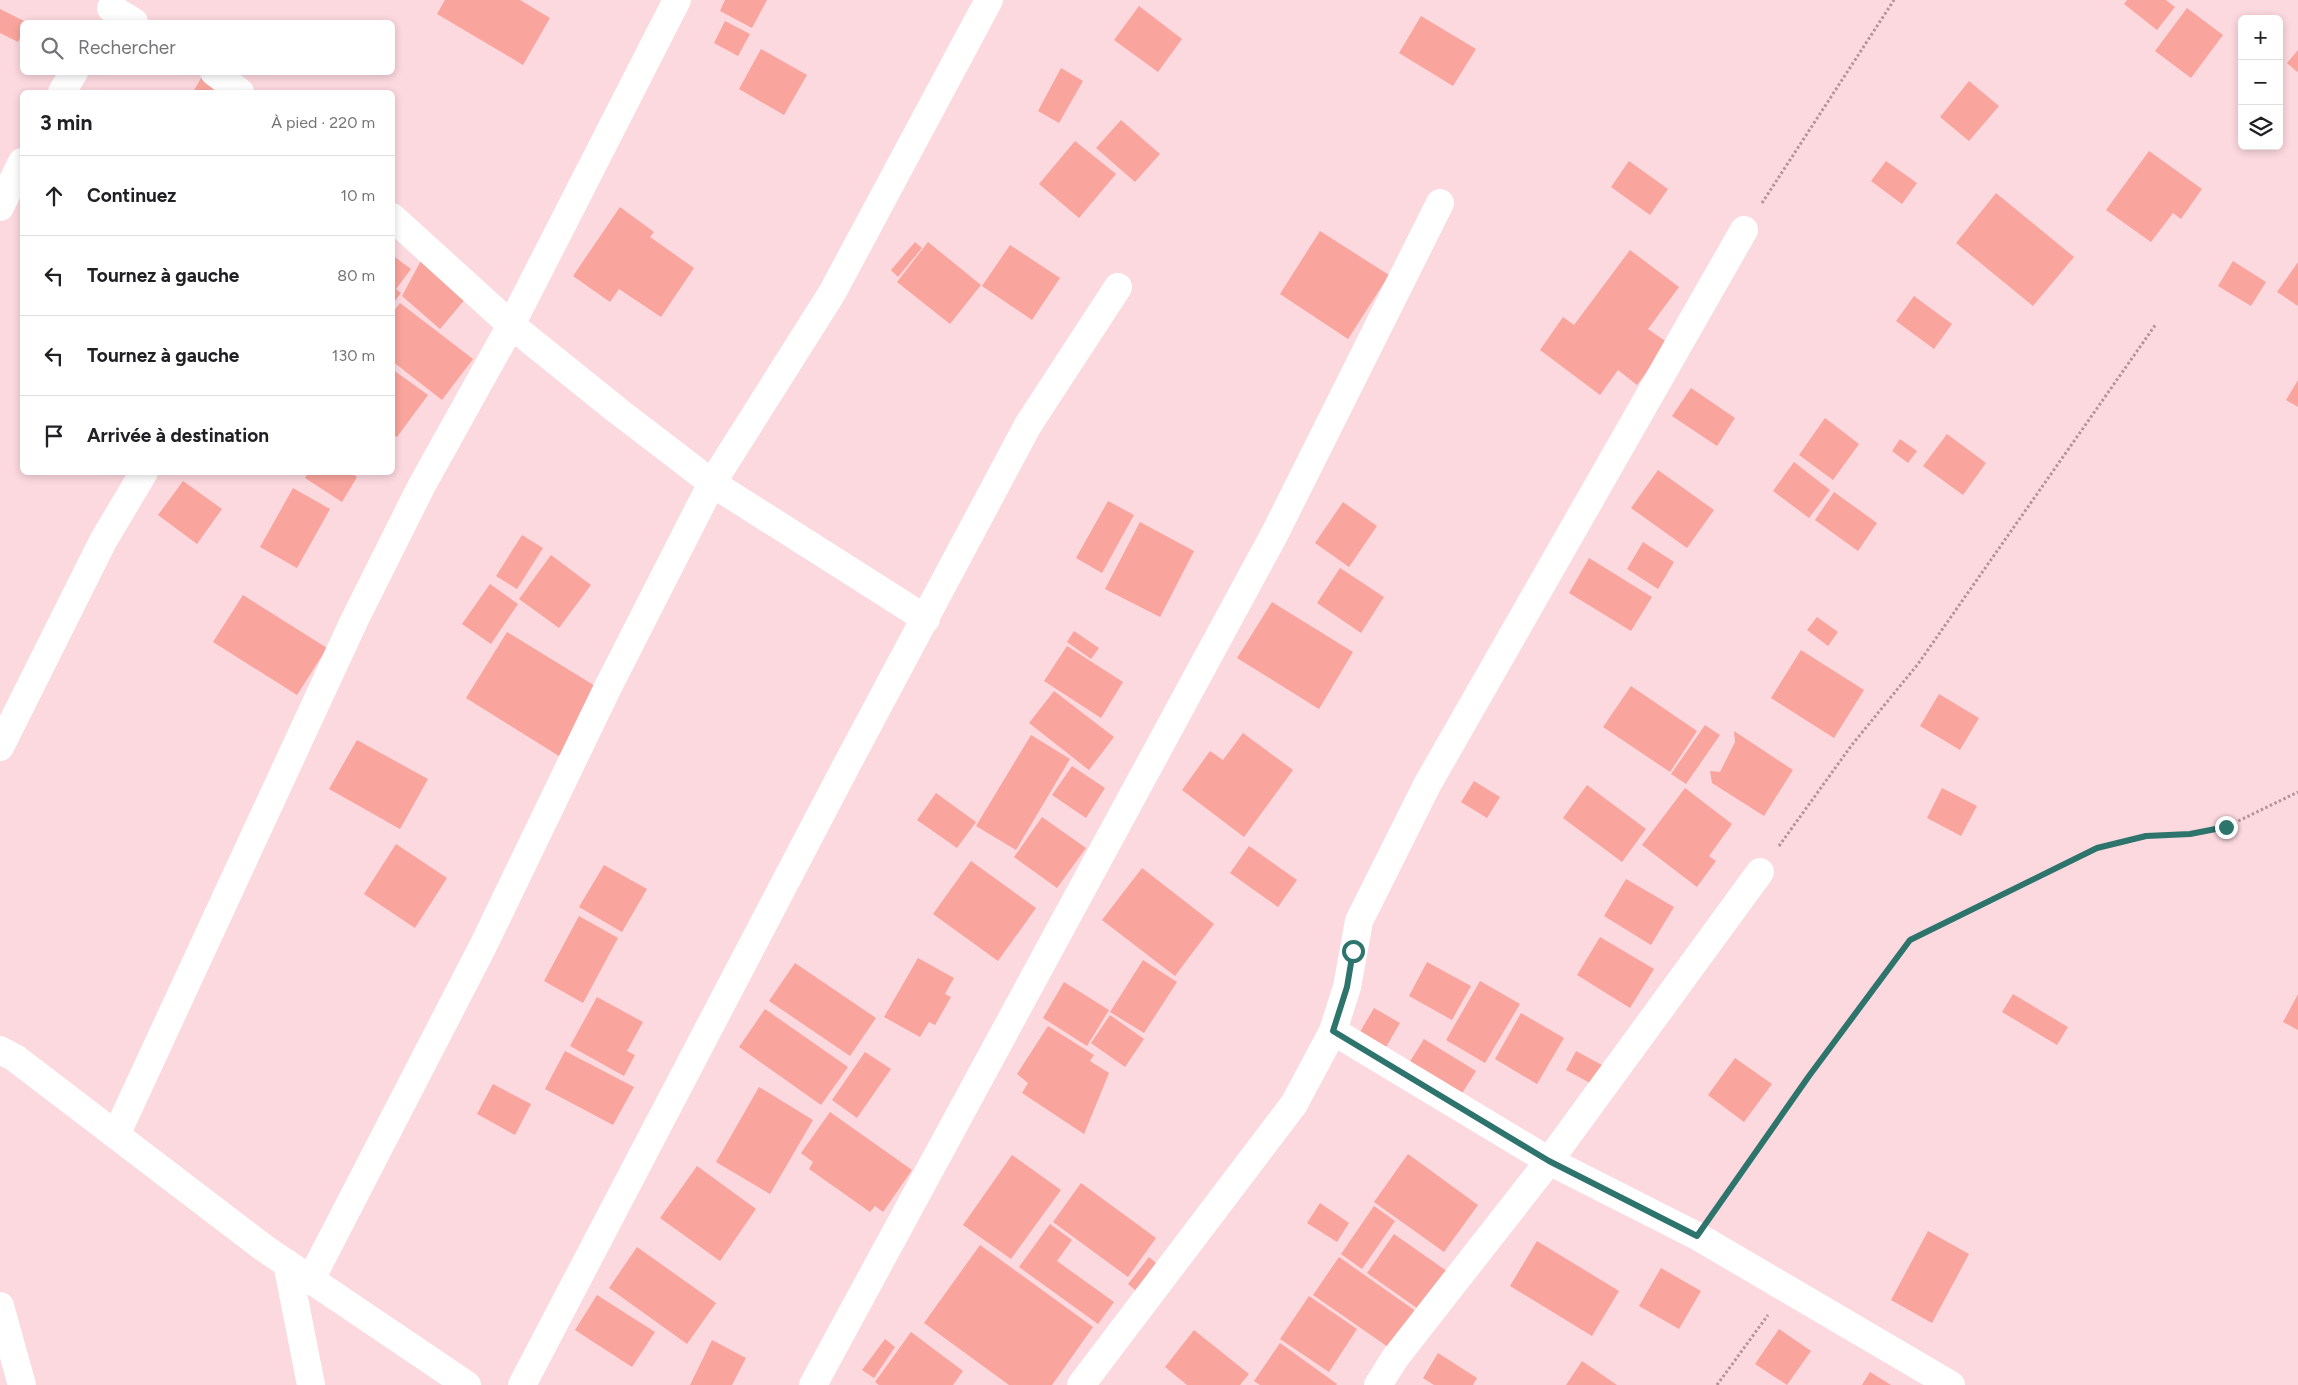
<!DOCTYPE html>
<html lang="fr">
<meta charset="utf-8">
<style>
:root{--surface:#fff;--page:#f6f6f6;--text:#202124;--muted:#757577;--line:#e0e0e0}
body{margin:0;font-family:Figtree,sans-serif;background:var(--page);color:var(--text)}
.controls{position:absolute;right:15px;top:15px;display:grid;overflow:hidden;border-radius:8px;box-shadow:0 2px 8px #0003}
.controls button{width:45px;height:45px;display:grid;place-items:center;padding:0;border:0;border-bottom:1px solid var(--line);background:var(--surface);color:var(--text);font:25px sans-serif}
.stop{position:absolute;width:15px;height:15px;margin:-11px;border:4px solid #2d746c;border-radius:50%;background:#fff}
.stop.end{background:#2d746c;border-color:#fff;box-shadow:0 1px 5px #0008}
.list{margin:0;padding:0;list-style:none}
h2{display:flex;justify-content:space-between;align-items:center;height:65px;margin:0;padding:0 20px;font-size:21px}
h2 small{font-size:16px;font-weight:400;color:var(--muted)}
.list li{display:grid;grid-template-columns:32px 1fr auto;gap:15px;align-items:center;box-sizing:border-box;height:80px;padding:0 20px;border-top:1px solid var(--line)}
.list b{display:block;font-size:19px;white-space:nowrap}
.list em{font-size:16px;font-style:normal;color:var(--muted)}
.icon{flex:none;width:28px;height:28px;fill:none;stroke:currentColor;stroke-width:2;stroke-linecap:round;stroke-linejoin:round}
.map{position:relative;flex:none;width:2298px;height:1385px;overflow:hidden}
.search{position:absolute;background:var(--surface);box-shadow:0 2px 8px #0003;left:20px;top:20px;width:375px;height:55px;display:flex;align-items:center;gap:12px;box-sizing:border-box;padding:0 18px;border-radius:8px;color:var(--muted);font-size:19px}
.panel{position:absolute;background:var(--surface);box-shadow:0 2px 8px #0003;left:20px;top:90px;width:375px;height:385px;border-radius:8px}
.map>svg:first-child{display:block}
.building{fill:#f9a59d}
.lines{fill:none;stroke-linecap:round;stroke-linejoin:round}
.path{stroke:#b39299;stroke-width:3;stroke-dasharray:2.5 2.5;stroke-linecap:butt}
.street{stroke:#fff;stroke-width:28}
.route{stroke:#2d746c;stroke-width:6}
</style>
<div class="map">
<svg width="2298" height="1385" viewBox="0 0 2298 1385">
<rect width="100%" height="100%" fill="#fcd8df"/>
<path class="building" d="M 445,0 L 520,0 L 550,18 L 523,65 L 437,14 Z
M 725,0 L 767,0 L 752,28 L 720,11 Z
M 2127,0 L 2166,0 L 2175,7 L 2157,30 L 2124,4 Z
M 1139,6 L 1182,39 L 1158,72 L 1114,40 Z
M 2187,8 L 2223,35 L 2191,78 L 2155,51 Z
M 0,9 L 26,22 L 22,22 L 22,34 L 18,42 L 0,33 Z
M 1421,16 L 1476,49 L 1453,86 L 1399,53 Z
M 725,21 L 750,34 L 738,56 L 714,43 Z
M 761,49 L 807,75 L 784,115 L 739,89 Z
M 2298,50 L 2298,71 L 2297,72 L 2287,63 Z
M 1061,68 L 1083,81 L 1059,123 L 1038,111 Z
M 204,73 L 230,92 L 193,92 Z
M 1969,81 L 1999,106 L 1969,141 L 1940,117 Z
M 1121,120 L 1160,154 L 1135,182 L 1096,148 Z
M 1075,141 L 1116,174 L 1079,218 L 1039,184 Z
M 2149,151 L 2202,189 L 2181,219 L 2173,213 L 2151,242 L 2106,210 Z
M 1629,161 L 1668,189 L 1650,215 L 1611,187 Z
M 1886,161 L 1917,183 L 1902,204 L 1871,181 Z
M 1996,193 L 2074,257 L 2033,306 L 1956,243 Z
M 620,207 L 654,232 L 650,237 L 694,268 L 661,317 L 619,289 L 610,302 L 573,276 Z
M 1320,231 L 1389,275 L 1348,339 L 1280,294 Z
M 915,242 L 922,248 L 898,277 L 891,270 Z
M 928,242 L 981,285 L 950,324 L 897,282 Z
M 1010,245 L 1060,278 L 1032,320 L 982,286 Z
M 1630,250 L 1679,287 L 1648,329 L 1668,343 L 1637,385 L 1618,370 L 1600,395 L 1540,350 L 1563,317 L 1574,325 Z
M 425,253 L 471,292 L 440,329 L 402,296 Z
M 392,255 L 411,269 L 396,289 L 401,293 L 392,305 Z
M 2233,261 L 2266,282 L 2251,306 L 2218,286 Z
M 2298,262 L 2298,306 L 2277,292 Z
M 1914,296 L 1952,324 L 1934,349 L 1896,321 Z
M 400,303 L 473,359 L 442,400 L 392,361 L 392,313 Z
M 392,369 L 428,395 L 397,437 L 392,434 Z
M 2298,380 L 2298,407 L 2286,400 Z
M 1691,388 L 1735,418 L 1717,446 L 1672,416 Z
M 1825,418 L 1859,444 L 1833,480 L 1799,455 Z
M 1947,434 L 1986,463 L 1963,495 L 1923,466 Z
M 1900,439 L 1917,451 L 1908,463 L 1892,451 Z
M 1794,462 L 1830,490 L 1809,518 L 1773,491 Z
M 1658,470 L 1714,510 L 1687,548 L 1631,508 Z
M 309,472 L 350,472 L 357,477 L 342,502 L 305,478 Z
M 183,481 L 222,509 L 197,544 L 158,515 Z
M 293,488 L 330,509 L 297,568 L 260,547 Z
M 1834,492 L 1877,523 L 1858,551 L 1815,520 Z
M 1108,501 L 1134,515 L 1102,573 L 1076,558 Z
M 1343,502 L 1377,526 L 1349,567 L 1315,543 Z
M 1140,522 L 1194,551 L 1160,617 L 1105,589 Z
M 522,535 L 543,548 L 517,589 L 496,576 Z
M 1643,542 L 1674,562 L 1658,589 L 1627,569 Z
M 551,555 L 591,585 L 559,628 L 519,599 Z
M 1589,558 L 1652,597 L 1631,631 L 1569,593 Z
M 1340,568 L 1384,597 L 1361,633 L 1317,603 Z
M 490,584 L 518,604 L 491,644 L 462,624 Z
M 243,595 L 327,648 L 297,695 L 213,642 Z
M 1272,602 L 1353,652 L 1319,709 L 1237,658 Z
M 1817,617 L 1838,632 L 1828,646 L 1807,630 Z
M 1074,631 L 1099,648 L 1091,659 L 1067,642 Z
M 507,632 L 600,689 L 559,756 L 466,698 Z
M 1067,646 L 1123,682 L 1101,718 L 1044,681 Z
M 1801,650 L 1864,690 L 1834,738 L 1771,698 Z
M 1631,686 L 1697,731 L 1670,772 L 1603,727 Z
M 1054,691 L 1114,737 L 1089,770 L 1029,723 Z
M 1939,694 L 1979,718 L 1960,750 L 1920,726 Z
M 1705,725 L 1720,735 L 1686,784 L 1671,774 Z
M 1734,731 L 1793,770 L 1764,816 L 1712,783 L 1710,771 L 1720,772 L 1735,742 Z
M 1243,733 L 1293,770 L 1244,837 L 1182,790 L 1210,751 L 1223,760 Z
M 1031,735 L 1070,759 L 1016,850 L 976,826 Z
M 357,740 L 428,779 L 400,829 L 329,789 Z
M 1072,766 L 1105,788 L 1086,818 L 1052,795 Z
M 1474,781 L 1500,797 L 1487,818 L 1461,802 Z
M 1587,785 L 1646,829 L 1622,862 L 1563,818 Z
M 1685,788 L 1732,824 L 1709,856 L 1716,861 L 1697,887 L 1642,845 Z
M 1942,788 L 1977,806 L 1961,836 L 1927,818 Z
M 936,793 L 976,822 L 957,848 L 917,820 Z
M 1042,817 L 1086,848 L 1057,888 L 1014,857 Z
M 396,844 L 447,878 L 415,928 L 364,894 Z
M 1249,846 L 1297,880 L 1278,907 L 1230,873 Z
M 971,861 L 1036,908 L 998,961 L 933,914 Z
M 604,865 L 647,889 L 622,932 L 579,907 Z
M 1142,868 L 1214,924 L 1175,976 L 1102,920 Z
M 1626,879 L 1674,907 L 1651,945 L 1604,916 Z
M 579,916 L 618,938 L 583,1003 L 544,981 Z
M 1600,937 L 1654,969 L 1630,1008 L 1577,975 Z
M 918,958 L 954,978 L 945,994 L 951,997 L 935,1025 L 929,1022 L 920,1037 L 884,1017 Z
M 1143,960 L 1177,982 L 1144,1033 L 1110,1012 Z
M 1427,962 L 1471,986 L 1452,1020 L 1409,996 Z
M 795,963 L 876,1018 L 850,1056 L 769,1001 Z
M 1480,981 L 1520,1004 L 1485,1063 L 1446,1040 Z
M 1064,982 L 1109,1010 L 1087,1046 L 1043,1018 Z
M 2013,994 L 2068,1027 L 2057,1045 L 2002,1012 Z
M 2298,994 L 2298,1030 L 2283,1022 Z
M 597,997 L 643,1022 L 627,1051 L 635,1055 L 624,1076 L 570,1046 Z
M 1374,1008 L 1400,1023 L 1386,1047 L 1360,1032 Z
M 765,1009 L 848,1067 L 821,1105 L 739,1047 Z
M 1521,1013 L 1564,1038 L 1537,1084 L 1495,1059 Z
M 1110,1015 L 1144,1039 L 1125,1067 L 1091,1043 Z
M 1048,1026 L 1094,1055 L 1090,1061 L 1109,1073 L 1084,1134 L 1022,1093 L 1028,1083 L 1017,1074 Z
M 1424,1039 L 1476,1071 L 1461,1095 L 1409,1063 Z
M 565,1051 L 634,1087 L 613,1125 L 545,1089 Z
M 1576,1051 L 1602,1065 L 1592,1084 L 1566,1070 Z
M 865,1052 L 891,1069 L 857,1118 L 832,1100 Z
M 1735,1058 L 1772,1084 L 1744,1122 L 1708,1095 Z
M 493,1084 L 531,1104 L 515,1135 L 477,1114 Z
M 759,1087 L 813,1120 L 770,1194 L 716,1162 Z
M 830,1112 L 912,1170 L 883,1212 L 875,1206 L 870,1212 L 809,1169 L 813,1162 L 801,1153 Z
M 1408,1154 L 1478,1205 L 1444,1252 L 1374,1202 Z
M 1012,1155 L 1061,1190 L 1011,1259 L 963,1225 Z
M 697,1166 L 756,1209 L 720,1261 L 660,1218 Z
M 1081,1183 L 1156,1238 L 1128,1277 L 1053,1222 Z
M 1320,1203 L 1349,1223 L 1337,1242 L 1307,1223 Z
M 1374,1206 L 1395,1221 L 1362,1269 L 1341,1254 Z
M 1050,1224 L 1072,1240 L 1057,1261 L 1114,1302 L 1098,1324 L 1019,1267 Z
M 1928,1231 L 1969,1254 L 1932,1323 L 1891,1300 Z
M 1394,1234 L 1451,1274 L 1424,1313 L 1367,1273 Z
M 1537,1241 L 1619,1291 L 1592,1336 L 1510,1286 Z
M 980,1245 L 1093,1327 L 1052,1385 L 1009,1385 L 924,1323 Z
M 637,1247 L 716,1303 L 687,1344 L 609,1288 Z
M 1149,1257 L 1163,1269 L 1142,1296 L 1128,1284 Z
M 1339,1257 L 1417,1312 L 1391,1349 L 1313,1295 Z
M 1661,1268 L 1701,1291 L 1679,1329 L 1639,1306 Z
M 597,1295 L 655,1332 L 632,1367 L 575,1330 Z
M 1309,1296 L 1357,1329 L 1329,1372 L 1280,1339 Z
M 1779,1329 L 1811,1351 L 1787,1385 L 1755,1364 Z
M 1194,1330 L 1249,1374 L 1240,1385 L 1187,1385 L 1165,1367 Z
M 911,1332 L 963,1371 L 953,1385 L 879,1385 L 875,1382 Z
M 885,1339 L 895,1347 L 874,1378 L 862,1370 Z
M 712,1340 L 746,1358 L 732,1385 L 690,1385 Z
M 1280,1343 L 1337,1384 L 1336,1385 L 1260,1385 L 1254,1381 Z
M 1438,1353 L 1477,1378 L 1473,1385 L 1434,1385 L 1423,1378 Z
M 1582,1361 L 1617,1385 L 1566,1385 Z
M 1870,1372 L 1891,1385 L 1862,1385 Z"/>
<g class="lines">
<path class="path" d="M 1762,203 L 1894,0
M 1779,846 L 1851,746 L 1918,664 L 2156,324
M 1716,1209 L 1809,1076 L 1910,940 L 2097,848 L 2146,836 L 2190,834 L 2226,827 L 2298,792
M 1717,1385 L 1768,1315"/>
<path class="street" d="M 111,8 L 134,22
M 214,72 L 240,92
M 62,92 L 74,72
M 0,207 L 22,162
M 392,217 L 511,325 L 618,411 L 712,483 L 926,619
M 0,747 L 103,541 L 144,472
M 1333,1031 L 1549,1161 L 1697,1236 L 1951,1385
M 0,1050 L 15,1058 L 264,1248 L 467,1385
M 116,1135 L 354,621 L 422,485 L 511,325 L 677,0
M 287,1263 L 311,1385
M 311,1279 L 483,946 L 608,687 L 712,483 L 832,293 L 989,0
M 0,1306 L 22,1385
M 522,1385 L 845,768 L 1028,425 L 1118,287
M 813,1385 L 1274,535 L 1440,203
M 1081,1385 L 1294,1104 L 1333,1031 L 1347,987 L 1359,921 L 1427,785 L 1744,230
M 1378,1385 L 1395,1358 L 1549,1161 L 1760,872"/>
</g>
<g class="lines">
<path class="route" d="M 1353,951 L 1347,987 L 1333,1031 L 1549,1161 L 1697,1236 L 1809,1076 L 1910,940 L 2097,848 L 2146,836 L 2190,834 L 2226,827"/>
</g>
</svg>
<div class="controls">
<button>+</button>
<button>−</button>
<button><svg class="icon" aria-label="layers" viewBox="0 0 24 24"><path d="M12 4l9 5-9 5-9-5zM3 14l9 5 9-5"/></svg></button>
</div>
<div class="stop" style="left:1353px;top:951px"></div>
<div class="stop end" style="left:2226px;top:827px"></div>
<div class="search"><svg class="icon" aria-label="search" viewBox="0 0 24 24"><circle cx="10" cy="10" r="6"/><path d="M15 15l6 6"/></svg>Rechercher</div>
<section class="panel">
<h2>3 min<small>À pied · 220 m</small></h2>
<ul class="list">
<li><svg class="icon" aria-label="ahead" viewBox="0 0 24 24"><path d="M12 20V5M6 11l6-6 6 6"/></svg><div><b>Continuez</b></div><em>10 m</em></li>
<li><svg class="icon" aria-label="left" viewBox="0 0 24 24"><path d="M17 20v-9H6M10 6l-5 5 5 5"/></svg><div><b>Tournez à gauche</b></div><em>80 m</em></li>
<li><svg class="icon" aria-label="left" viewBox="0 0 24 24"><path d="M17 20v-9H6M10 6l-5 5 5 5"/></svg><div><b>Tournez à gauche</b></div><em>130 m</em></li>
<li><svg class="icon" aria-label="arrive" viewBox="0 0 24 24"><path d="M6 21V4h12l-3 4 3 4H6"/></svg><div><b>Arrivée à destination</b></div></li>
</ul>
</section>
</div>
